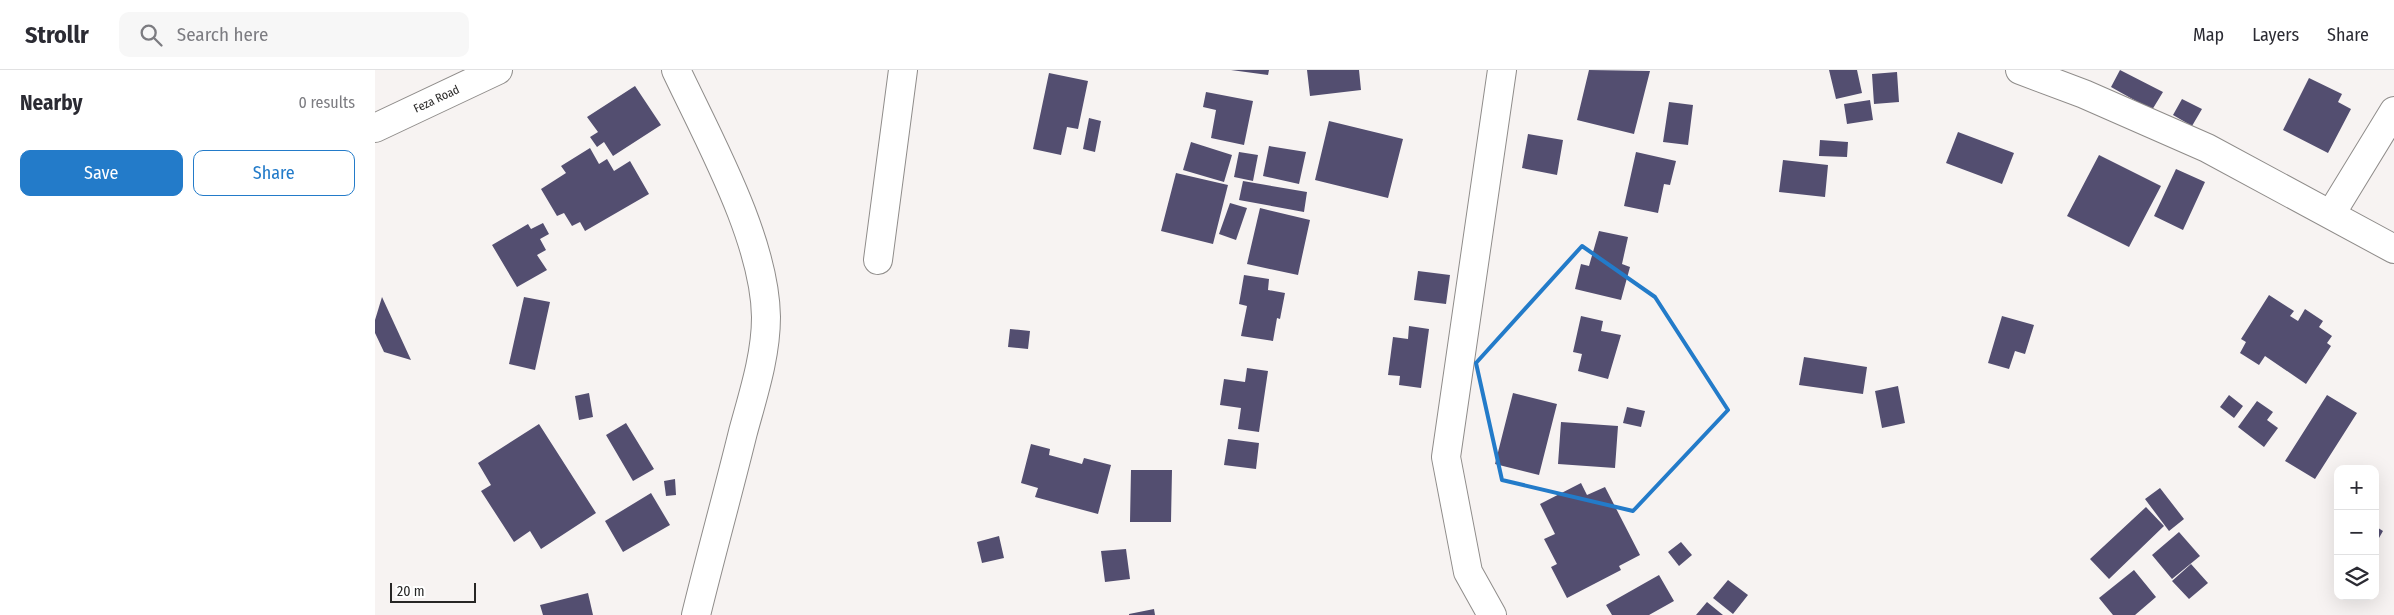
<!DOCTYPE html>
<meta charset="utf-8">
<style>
:root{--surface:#fff;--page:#f7f7f7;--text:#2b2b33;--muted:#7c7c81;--line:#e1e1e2;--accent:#237bc9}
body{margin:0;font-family:"Fira Sans Condensed",sans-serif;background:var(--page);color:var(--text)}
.controls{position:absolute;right:15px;bottom:15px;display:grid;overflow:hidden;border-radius:10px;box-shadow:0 5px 20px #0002}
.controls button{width:45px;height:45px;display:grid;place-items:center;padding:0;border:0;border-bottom:1px solid var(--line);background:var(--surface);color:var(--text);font:25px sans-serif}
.scale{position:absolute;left:15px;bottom:12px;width:86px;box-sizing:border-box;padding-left:5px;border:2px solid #272625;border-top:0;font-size:14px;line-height:18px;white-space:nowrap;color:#272625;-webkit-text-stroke:4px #fff;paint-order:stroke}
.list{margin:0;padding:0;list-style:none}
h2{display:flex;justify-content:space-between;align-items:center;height:65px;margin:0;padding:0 20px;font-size:21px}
h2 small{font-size:16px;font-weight:400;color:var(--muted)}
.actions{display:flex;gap:10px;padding:15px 20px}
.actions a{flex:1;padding:11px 0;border:1px solid var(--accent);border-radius:10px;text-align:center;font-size:18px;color:var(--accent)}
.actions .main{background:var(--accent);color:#fff}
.icon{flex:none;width:28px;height:28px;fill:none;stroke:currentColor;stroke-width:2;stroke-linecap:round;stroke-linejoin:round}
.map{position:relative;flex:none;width:2019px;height:545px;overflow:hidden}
header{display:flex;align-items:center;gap:30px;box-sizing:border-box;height:70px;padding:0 25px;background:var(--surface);border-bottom:1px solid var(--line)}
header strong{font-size:24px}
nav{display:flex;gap:28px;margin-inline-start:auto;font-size:18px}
.search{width:350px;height:45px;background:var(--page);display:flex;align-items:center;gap:12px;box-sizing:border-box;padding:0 18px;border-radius:10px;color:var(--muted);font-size:19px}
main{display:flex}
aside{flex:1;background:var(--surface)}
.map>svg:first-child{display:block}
.building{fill:#534e70}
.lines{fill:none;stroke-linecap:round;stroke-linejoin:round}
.minor-casing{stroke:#8f8c8a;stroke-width:30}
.minor{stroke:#fff;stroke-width:28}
.marked{fill:none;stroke:#237bc9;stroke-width:4;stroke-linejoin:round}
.labels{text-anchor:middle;stroke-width:5;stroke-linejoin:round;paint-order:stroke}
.street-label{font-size:12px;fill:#272625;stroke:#fff}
</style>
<header>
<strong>Strollr</strong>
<div class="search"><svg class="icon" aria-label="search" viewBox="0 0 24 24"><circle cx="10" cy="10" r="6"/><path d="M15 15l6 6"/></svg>Search here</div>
<nav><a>Map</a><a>Layers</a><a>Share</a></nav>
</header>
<main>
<aside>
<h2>Nearby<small>0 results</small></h2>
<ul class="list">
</ul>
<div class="actions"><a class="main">Save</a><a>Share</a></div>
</aside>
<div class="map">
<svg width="2019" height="545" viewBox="0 0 2019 545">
<rect width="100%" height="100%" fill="#f7f3f2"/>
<path class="building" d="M 856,0 L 894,0 L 893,5 Z
M 932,0 L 984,0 L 986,20 L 935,26 Z
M 1214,0 L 1275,1 L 1259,64 L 1202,50 Z
M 1454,0 L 1482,0 L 1487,23 L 1461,29 Z
M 1745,0 L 1788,22 L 1777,40 L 1736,17 Z
M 1522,2 L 1524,32 L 1499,34 L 1497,4 Z
M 674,3 L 713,11 L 703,59 L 692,57 L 686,85 L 658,79 Z
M 1934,8 L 1967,24 L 1963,32 L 1976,39 L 1953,83 L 1908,60 Z
M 260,16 L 286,55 L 238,86 L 229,72 L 222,77 L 215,67 L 223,62 L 212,47 Z
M 831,22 L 878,31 L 869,75 L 836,68 L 841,40 L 828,37 Z
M 1807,29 L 1827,39 L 1817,56 L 1798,45 Z
M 1495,30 L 1498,50 L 1472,54 L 1469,34 Z
M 1294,32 L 1318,35 L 1313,75 L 1288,72 Z
M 714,48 L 726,51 L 720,82 L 708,79 Z
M 954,51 L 1028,69 L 1013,128 L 940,110 Z
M 1583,62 L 1639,83 L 1627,114 L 1571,93 Z
M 1153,64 L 1188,70 L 1182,105 L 1147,98 Z
M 1445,70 L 1473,72 L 1472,87 L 1444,86 Z
M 816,72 L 857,85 L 849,112 L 808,100 Z
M 894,76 L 931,82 L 924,114 L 888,106 Z
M 215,78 L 224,94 L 232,89 L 239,101 L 255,91 L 274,124 L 210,161 L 205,152 L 197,156 L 189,143 L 182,146 L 166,119 L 191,103 L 186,96 Z
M 864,82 L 883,85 L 878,111 L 859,107 Z
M 1261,82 L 1301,91 L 1295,115 L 1289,114 L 1283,143 L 1249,136 Z
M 1724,85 L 1786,116 L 1754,177 L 1692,146 Z
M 1408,90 L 1453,95 L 1450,127 L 1404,122 Z
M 1801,99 L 1830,112 L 1808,160 L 1779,146 Z
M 801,103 L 853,115 L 838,174 L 786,161 Z
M 868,111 L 932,122 L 929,142 L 864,130 Z
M 855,133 L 872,138 L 861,170 L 844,164 Z
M 885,138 L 935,150 L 923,205 L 872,194 Z
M 168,153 L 174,164 L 165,169 L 171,180 L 162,185 L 172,200 L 142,217 L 117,175 L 153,154 L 156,159 Z
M 1224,161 L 1253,167 L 1247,194 L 1255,197 L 1246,230 L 1200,219 L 1206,194 L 1214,196 Z
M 1043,201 L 1075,205 L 1071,234 L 1039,230 Z
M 869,205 L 894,209 L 893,220 L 910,223 L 905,249 L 902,248 L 898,271 L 866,266 L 872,236 L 864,234 Z
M 1894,225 L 1919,241 L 1915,246 L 1923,251 L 1930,239 L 1948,251 L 1944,257 L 1957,266 L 1952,273 L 1956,276 L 1931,314 L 1890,286 L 1884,295 L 1865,283 L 1871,272 L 1866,269 Z
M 7,227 L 36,290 L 9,282 L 0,263 L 0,250 Z
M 149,227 L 175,232 L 160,300 L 134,294 Z
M 1206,246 L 1228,251 L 1226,261 L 1246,265 L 1233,309 L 1203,301 L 1207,284 L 1198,282 Z
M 1627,246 L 1659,255 L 1650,284 L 1640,281 L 1634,299 L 1613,293 Z
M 1034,256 L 1054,259 L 1046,318 L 1024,315 L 1025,306 L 1013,305 L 1018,267 L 1033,269 Z
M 635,259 L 655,261 L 653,279 L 633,277 Z
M 1429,287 L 1492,297 L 1488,324 L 1424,315 Z
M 872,298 L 893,301 L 884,362 L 863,359 L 866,338 L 845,335 L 849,309 L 870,312 Z
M 1523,316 L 1530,353 L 1507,358 L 1500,321 Z
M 214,323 L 218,347 L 204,350 L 200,326 Z
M 1138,323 L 1182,334 L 1164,405 L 1120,394 Z
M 1854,325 L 1868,336 L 1859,348 L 1845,337 Z
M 1952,325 L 1982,343 L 1940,409 L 1910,391 Z
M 1882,331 L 1898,342 L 1892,350 L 1903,358 L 1889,377 L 1863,357 Z
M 1252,337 L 1270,341 L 1266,357 L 1248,353 Z
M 1186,352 L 1243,356 L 1240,398 L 1183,394 Z
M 251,353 L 279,399 L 258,411 L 231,365 Z
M 164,354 L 221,443 L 166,479 L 155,461 L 139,472 L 106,421 L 116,415 L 103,393 Z
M 853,369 L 884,373 L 881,399 L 849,395 Z
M 656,374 L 675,379 L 674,385 L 707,394 L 709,388 L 736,395 L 723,444 L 660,427 L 663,418 L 646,413 Z
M 756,400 L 797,400 L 796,452 L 755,452 Z
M 300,409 L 301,425 L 291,426 L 289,411 Z
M 1206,413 L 1212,425 L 1230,417 L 1265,485 L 1244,496 L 1246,500 L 1192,528 L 1176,497 L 1182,494 L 1169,469 L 1180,464 L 1165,434 Z
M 1785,418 L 1809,449 L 1794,461 L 1770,429 Z
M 276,423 L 295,455 L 248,482 L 230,451 Z
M 1771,437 L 1789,456 L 1734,509 L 1715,489 Z
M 2000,456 L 2008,461 L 2000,475 Z
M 1804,462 L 1825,486 L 1797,509 L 1777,485 Z
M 624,466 L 629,488 L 607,493 L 602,472 Z
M 1306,472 L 1317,485 L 1304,496 L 1293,482 Z
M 751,479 L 755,509 L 730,512 L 726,481 Z
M 1816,494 L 1833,513 L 1814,529 L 1797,511 Z
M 1759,500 L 1781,527 L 1760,545 L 1738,545 L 1724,528 Z
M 1284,505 L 1299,531 L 1274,545 L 1237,545 L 1231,535 Z
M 1353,510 L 1373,525 L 1358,544 L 1338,528 Z
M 213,523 L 218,545 L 168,545 L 165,535 Z
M 1332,532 L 1348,545 L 1321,545 Z
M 779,539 L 780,545 L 754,545 L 754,544 Z"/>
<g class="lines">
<g class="minor-casing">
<g id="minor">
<path d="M 301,0 C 334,70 390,170 391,247 C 391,286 378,325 368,362 C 353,423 336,484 321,545"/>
<path d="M 1645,0 L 1709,24 L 1832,78 L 2019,179"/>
<path id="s1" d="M 0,58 L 123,0"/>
<path d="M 1956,144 L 2019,41"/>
<path d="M 503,190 L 528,0"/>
<path d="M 1117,545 L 1093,502 L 1071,387 L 1127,0"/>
</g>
</g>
<use href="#minor" class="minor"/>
</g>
<path class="marked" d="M 1207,176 L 1280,227 L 1353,340 L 1258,441 L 1127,410 L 1101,293 Z"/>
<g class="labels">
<g class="street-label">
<text dy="4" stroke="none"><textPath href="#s1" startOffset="68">Feza Road</textPath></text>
</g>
</g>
</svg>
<div class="controls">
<button>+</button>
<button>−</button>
<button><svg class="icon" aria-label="layers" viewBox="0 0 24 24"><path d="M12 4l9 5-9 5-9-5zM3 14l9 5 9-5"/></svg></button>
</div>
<div class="scale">20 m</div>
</div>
</main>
